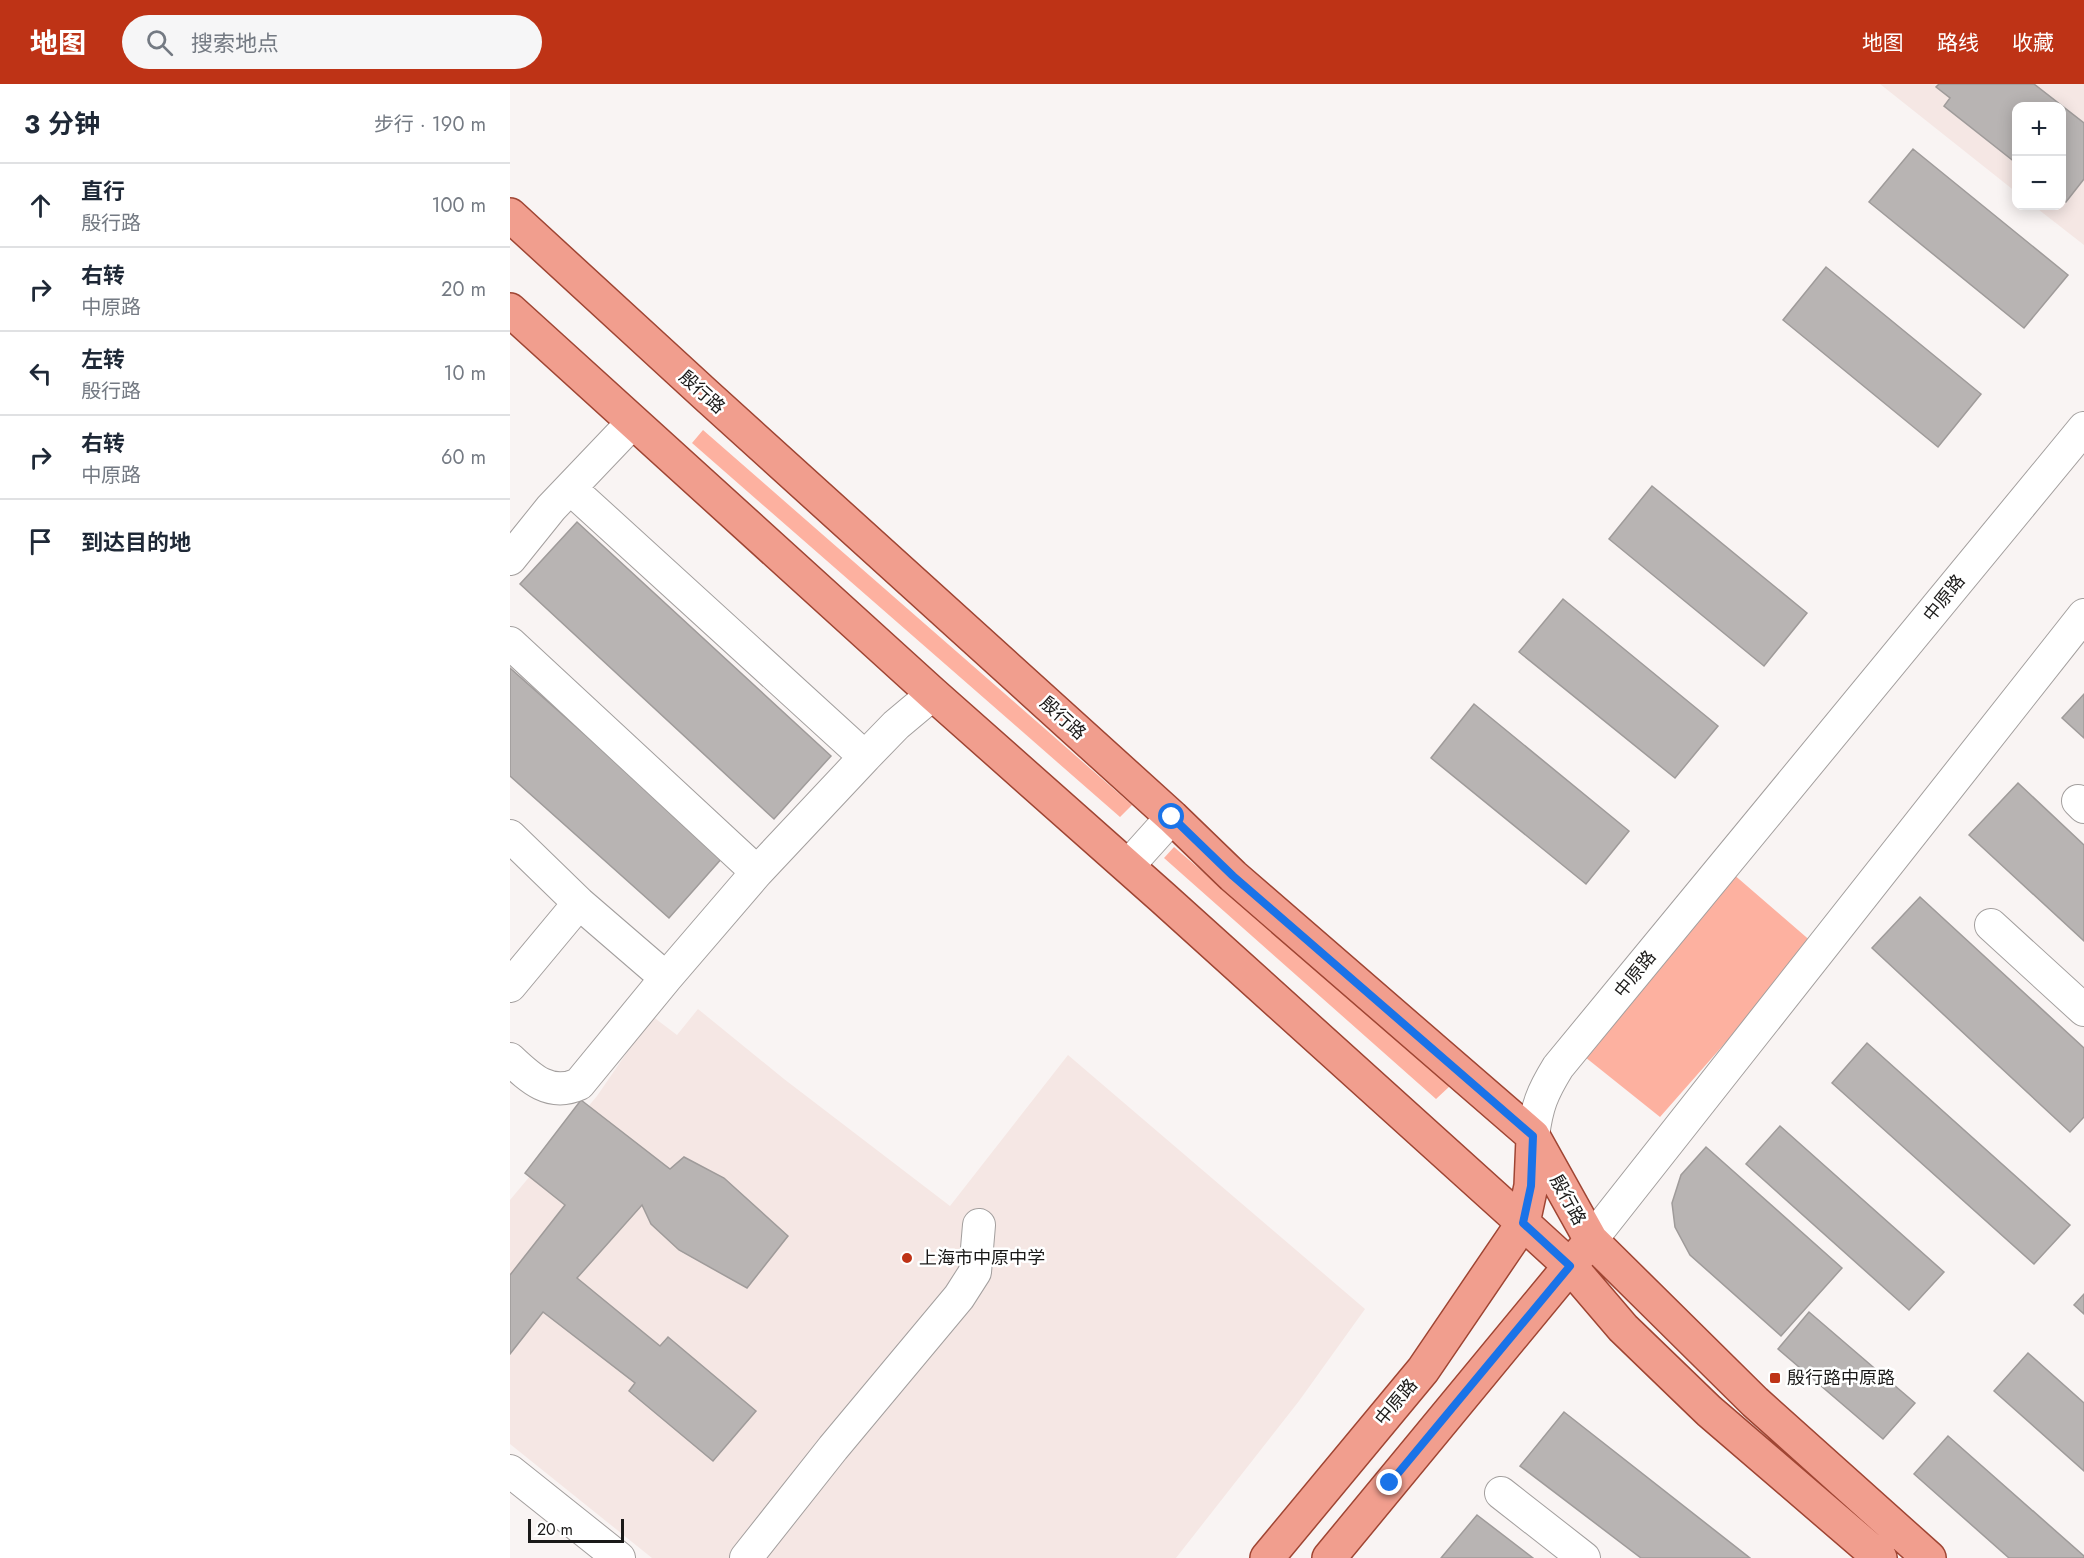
<!DOCTYPE html>
<html lang="zh">
<meta charset="utf-8">
<style>
:root{--surface:#fff;--page:#f6f6f7;--text:#1f2937;--muted:#747a83;--line:#e0e1e3;--accent:#be3316}
body{margin:0;font-family:Jost,"Noto Sans SC",sans-serif;background:var(--page);color:var(--text)}
.controls{position:absolute;right:18px;top:18px;display:grid;overflow:hidden;border-radius:12px;box-shadow:0 3px 15px #0003}
.controls button{width:54px;height:54px;display:grid;place-items:center;padding:0;border:0;border-bottom:2px solid var(--line);background:var(--surface);color:var(--text);font:30px sans-serif}
.scale{position:absolute;left:18px;bottom:15px;width:96px;box-sizing:border-box;padding-left:6px;border:3px solid #1a1918;border-top:0;font-size:16px;line-height:21px;white-space:nowrap;color:#1a1918;-webkit-text-stroke:4px #fff;paint-order:stroke}
.stop{position:absolute;width:18px;height:18px;margin:-14px;border:4px solid #1a73e8;border-radius:50%;background:#fff}
.stop.end{background:#1a73e8;border-color:#fff;box-shadow:0 2px 6px #0008}
.list{margin:0;padding:0;list-style:none}
h2{display:flex;justify-content:space-between;align-items:center;height:78px;margin:0;padding:0 24px;font-size:26px}
h2 small{font-size:20px;font-weight:400;color:var(--muted)}
.list li{display:grid;grid-template-columns:39px 1fr auto;gap:18px;align-items:center;box-sizing:border-box;height:84px;padding:0 24px;border-top:2px solid var(--line)}
.list b{display:block;font-size:22px;white-space:nowrap}
.list p{margin:0;font-size:20px;white-space:nowrap;color:var(--muted)}
.list em{font-size:20px;font-style:normal;color:var(--muted)}
.icon{flex:none;width:33px;height:33px;fill:none;stroke:currentColor;stroke-width:2;stroke-linecap:round;stroke-linejoin:round}
.map{position:relative;flex:none;width:1574px;height:1474px;overflow:hidden}
header{display:flex;align-items:center;gap:36px;box-sizing:border-box;height:84px;padding:0 30px;background:var(--accent);color:#fff}
header strong{font-size:28px}
nav{display:flex;gap:33px;margin-inline-start:auto;font-size:21px}
.search{width:420px;height:54px;background:var(--page);display:flex;align-items:center;gap:15px;box-sizing:border-box;padding:0 21px;border-radius:33px;color:var(--muted);font-size:22px}
main{display:flex}
aside{flex:1;background:var(--surface)}
.map>svg:first-child{display:block}
.built{fill:#f5e7e4}
.green{fill:#fdb1a0}
.building{fill:#b8b4b3;stroke:#9f9b9a;stroke-width:1.5}
.lines{fill:none;stroke-linecap:round;stroke-linejoin:round}
.minor-casing{stroke:#a39f9e;stroke-width:34}
.major-casing{stroke:#9f4533;stroke-width:36}
.minor{stroke:#fff;stroke-width:32}
.major{stroke:#f19e8e;stroke-width:33}
.route{stroke:#1a73e8;stroke-width:8}
.poi-dot{fill:#be3316;stroke:#fff;stroke-width:2}
.labels{text-anchor:middle;stroke-width:5;stroke-linejoin:round;paint-order:stroke}
.street-label{font-size:18px;fill:#1a1918;stroke:#fff}
.poi-label{font-size:18px;fill:#1a1918;stroke:#fff;text-anchor:start}
</style>
<header>
<strong>地图</strong>
<div class="search"><svg class="icon" aria-label="search" viewBox="0 0 24 24"><circle cx="10" cy="10" r="6"/><path d="M15 15l6 6"/></svg>搜索地点</div>
<nav><a>地图</a><a>路线</a><a>收藏</a></nav>
</header>
<main>
<aside>
<h2>3 分钟<small>步行 · 190 m</small></h2>
<ul class="list">
<li><svg class="icon" aria-label="ahead" viewBox="0 0 24 24"><path d="M12 20V5M6 11l6-6 6 6"/></svg><div><b>直行</b><p>殷行路</p></div><em>100 m</em></li>
<li><svg class="icon" aria-label="right" viewBox="0 0 24 24"><path d="M7 20v-9h11M14 6l5 5-5 5"/></svg><div><b>右转</b><p>中原路</p></div><em>20 m</em></li>
<li><svg class="icon" aria-label="left" viewBox="0 0 24 24"><path d="M17 20v-9H6M10 6l-5 5 5 5"/></svg><div><b>左转</b><p>殷行路</p></div><em>10 m</em></li>
<li><svg class="icon" aria-label="right" viewBox="0 0 24 24"><path d="M7 20v-9h11M14 6l5 5-5 5"/></svg><div><b>右转</b><p>中原路</p></div><em>60 m</em></li>
<li><svg class="icon" aria-label="arrive" viewBox="0 0 24 24"><path d="M6 21V4h12l-3 4 3 4H6"/></svg><div><b>到达目的地</b></div></li>
</ul>
</aside>
<div class="map">
<svg width="1574" height="1474" viewBox="0 0 1574 1474">
<rect width="100%" height="100%" fill="#f9f4f3"/>
<path class="built" d="M 1370,0 L 1574,0 L 1574,161 L 1524,122 L 1552,122 L 1552,22 L 1506,22 L 1506,108 Z
M 188,925 L 274,995 L 440,1122 L 558,971 L 855,1225 L 789,1317 L 666,1474 L 142,1474 L 0,1360 L 0,1116 L 87,1012 L 142,932 L 167,951 Z"/>
<path class="green" d="M 193,346 L 622,721 L 610,733 L 182,359 Z
M 664,763 L 934,995 L 940,1002 L 926,1015 L 654,774 Z
M 1222,789 L 1303,859 L 1150,1033 L 1070,969 Z"/>
<path class="building" d="M 1429,0 L 1524,0 L 1574,39 L 1574,95 L 1556,118 L 1552,115 L 1552,22 L 1506,22 L 1506,79 L 1434,22 L 1440,14 L 1426,3 Z
M 1403,65 L 1558,191 L 1514,244 L 1359,118 Z
M 1316,183 L 1471,310 L 1428,363 L 1273,236 Z
M 1142,402 L 1297,529 L 1254,582 L 1099,455 Z
M 67,438 L 321,672 L 264,735 L 10,500 Z
M 1053,515 L 1208,642 L 1165,694 L 1009,568 Z
M 0,584 L 213,773 L 159,834 L 0,692 Z
M 1574,610 L 1574,654 L 1552,634 Z
M 964,620 L 1119,747 L 1076,800 L 921,674 Z
M 1508,699 L 1574,761 L 1574,857 L 1459,751 Z
M 1410,813 L 1574,964 L 1574,1033 L 1560,1048 L 1362,864 Z
M 1357,959 L 1560,1141 L 1524,1180 L 1322,999 Z
M 71,1016 L 160,1085 L 174,1073 L 214,1094 L 278,1152 L 237,1204 L 169,1166 L 141,1140 L 132,1121 L 67,1194 L 150,1262 L 158,1253 L 246,1327 L 203,1377 L 119,1307 L 125,1299 L 33,1228 L 0,1270 L 0,1191 L 55,1121 L 15,1089 Z
M 1270,1042 L 1434,1188 L 1399,1226 L 1236,1080 Z
M 1196,1063 L 1332,1184 L 1271,1252 L 1180,1171 L 1165,1143 L 1162,1119 L 1171,1091 Z
M 1574,1210 L 1574,1230 L 1564,1221 Z
M 1299,1228 L 1405,1319 L 1373,1355 L 1268,1265 Z
M 1518,1269 L 1574,1319 L 1574,1387 L 1484,1307 Z
M 1054,1328 L 1240,1474 L 1131,1474 L 1010,1382 Z
M 1438,1352 L 1574,1472 L 1574,1474 L 1499,1474 L 1404,1390 Z
M 967,1431 L 1023,1474 L 931,1474 Z"/>
<g class="lines">
<g class="minor-casing">
<path id="minor" d="M 0,475 L 41,424 L 123,338
M 0,559 L 247,788
M 355,673 L 386,641 L 423,610
M 1568,717 L 1574,723
M 0,752 L 69,819 L 156,894
M 618,782 L 662,733
M 1481,841 L 1574,926
M 0,902 L 69,819
M 0,975 C 21,995 40,1013 69,1000 L 156,894 L 247,788 L 355,673 L 61,405
M 1023,1052 C 1027,1022 1032,1009 1048,983 L 1574,344
M 1081,1156 L 1574,531
M 0,1387 L 109,1474
M 991,1409 L 1074,1474
M 236,1474 L 323,1364 L 449,1213 L 465,1188 L 469,1141"/>
</g>
<g class="major-casing">
<path id="major" d="M 0,131 L 196,311 L 662,733 L 723,792 L 1023,1052 L 1081,1156 L 1245,1318 L 1419,1474
M 0,226 L 423,610 L 652,813 L 1013,1139 L 1060,1182 L 1113,1244 L 1199,1327 L 1370,1474
M 757,1474 L 913,1286 L 1013,1139 L 1021,1102 L 1023,1054
M 819,1474 L 1074,1165"/>
</g>
<use href="#minor" class="minor"/>
<use href="#major" class="major"/>
</g>
<g class="lines">
<path class="route" d="M 662,733 L 723,792 L 1023,1052 L 1021,1102 L 1013,1139 L 1060,1182 L 880,1399"/>
</g>
<g class="poi-dot">
<circle cx="397" cy="1174" r="6"/>
<rect x="1259" y="1288" width="12" height="12" rx="3"/>
</g>
<g class="labels">
<g class="street-label">
<text transform="translate(192 308) rotate(42)" y="6">殷行路</text>
<text transform="translate(1434 514) rotate(-51)" y="6">中原路</text>
<text transform="translate(553 634) rotate(42)" y="6">殷行路</text>
<text transform="translate(1125 890) rotate(-51)" y="6">中原路</text>
<text transform="translate(1058 1116) rotate(61)" y="6">殷行路</text>
<text transform="translate(886 1318) rotate(-50)" y="6">中原路</text>
</g>
<g class="poi-label">
<text x="409" y="1180">上海市中原中学</text>
<text x="1277" y="1300">殷行路中原路</text>
</g>
</g>
</svg>
<div class="controls">
<button>+</button>
<button>−</button>
</div>
<div class="scale">20 m</div>
<div class="stop" style="left:662px;top:733px"></div>
<div class="stop end" style="left:880px;top:1399px"></div>
</div>
</main>
